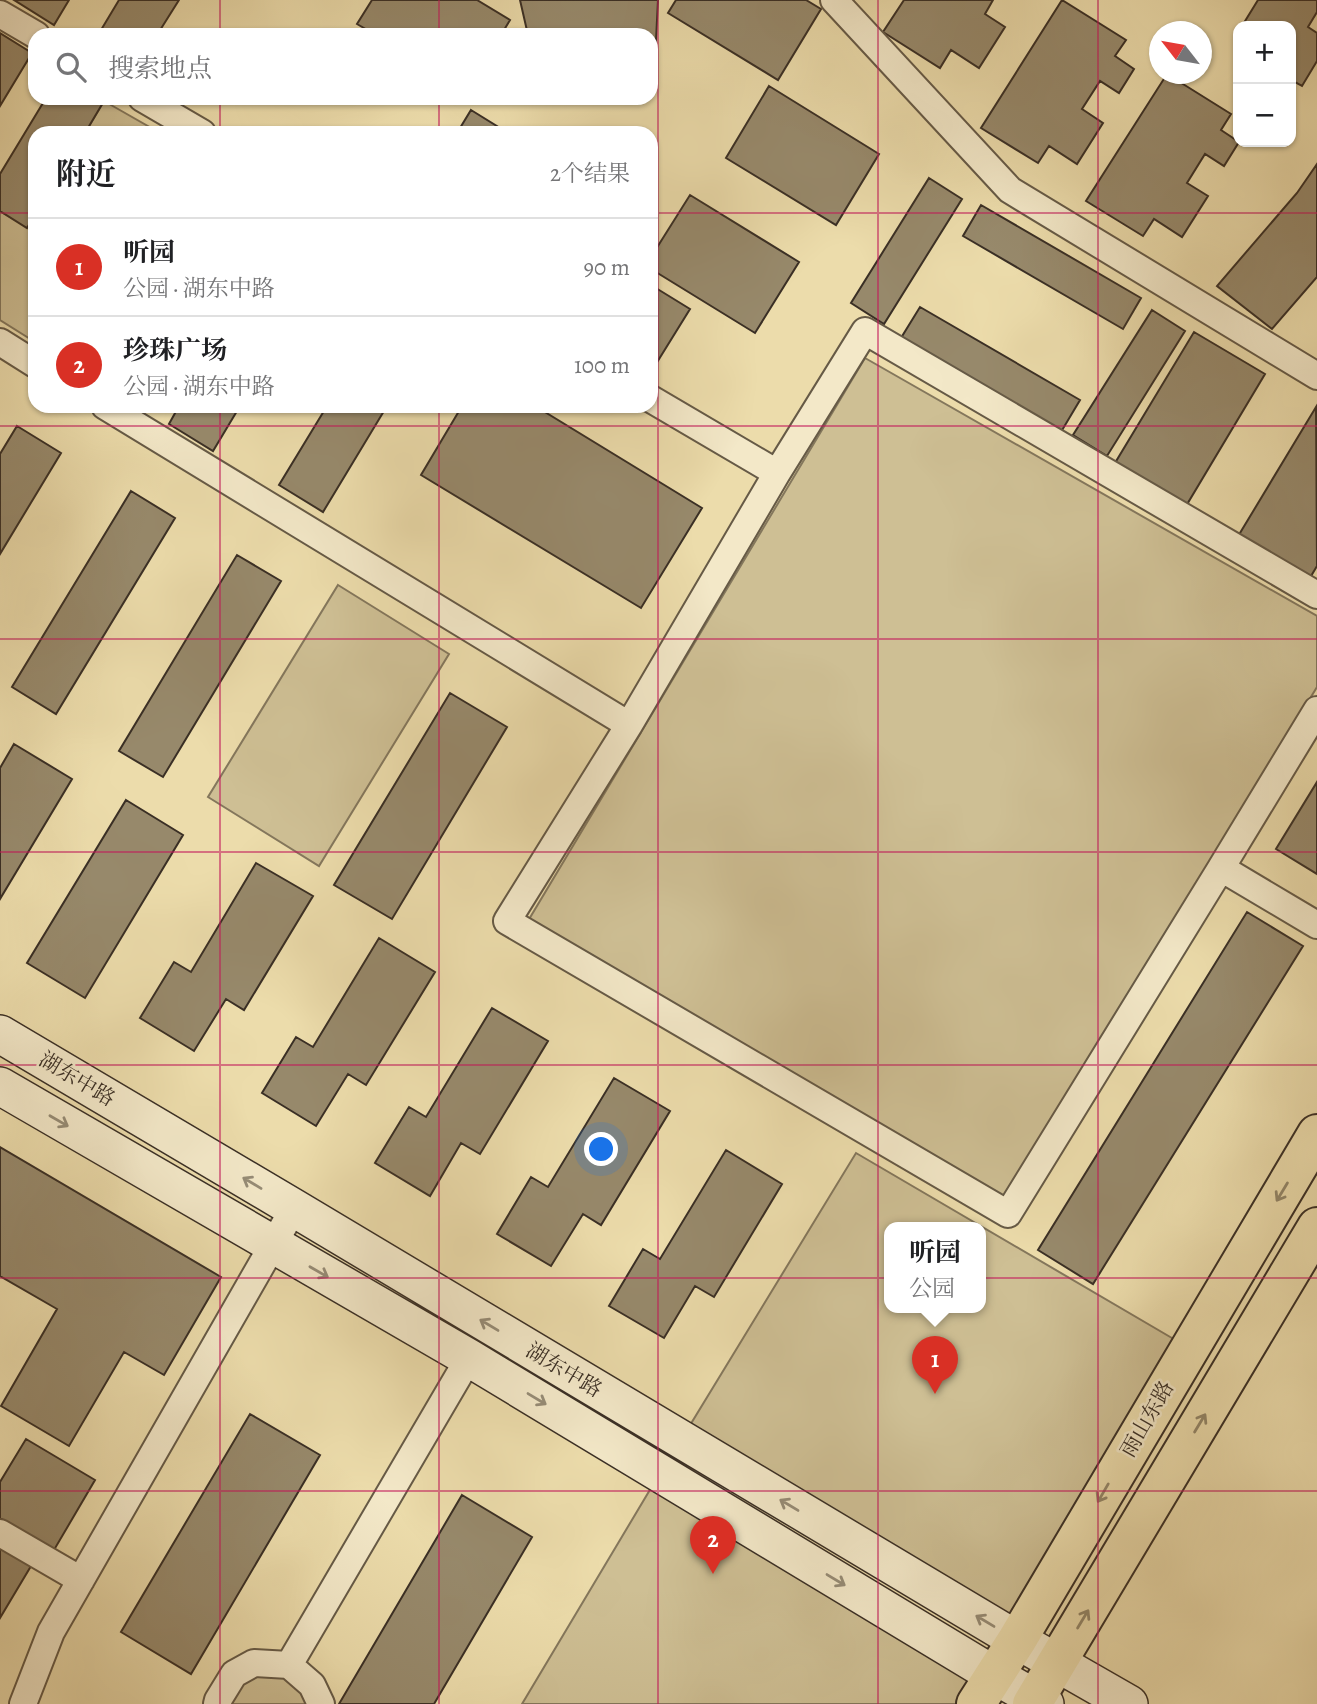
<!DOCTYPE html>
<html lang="zh">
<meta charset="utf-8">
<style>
:root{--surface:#fff;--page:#f6f6f6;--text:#202124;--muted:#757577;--line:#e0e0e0;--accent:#d93025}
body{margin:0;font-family:Alegreya,"Noto Serif SC",serif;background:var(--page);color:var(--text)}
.controls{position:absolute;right:21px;top:21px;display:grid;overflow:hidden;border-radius:14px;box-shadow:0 2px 5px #0004}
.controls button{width:63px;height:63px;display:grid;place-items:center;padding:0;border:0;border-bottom:2px solid var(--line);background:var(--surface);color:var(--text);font:35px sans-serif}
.compass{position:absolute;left:1149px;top:21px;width:63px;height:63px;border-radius:50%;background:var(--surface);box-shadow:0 2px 5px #0004;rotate:301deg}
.you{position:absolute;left:602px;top:1150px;width:24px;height:24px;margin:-18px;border:5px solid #fff;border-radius:50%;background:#1a73e8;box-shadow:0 0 0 10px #1a73e833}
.badge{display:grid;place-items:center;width:46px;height:46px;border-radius:50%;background:var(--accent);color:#fff;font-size:23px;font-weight:700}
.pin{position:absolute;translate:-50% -58px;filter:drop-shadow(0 2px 4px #0008)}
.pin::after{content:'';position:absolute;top:37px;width:24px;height:21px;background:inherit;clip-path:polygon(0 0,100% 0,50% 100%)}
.popup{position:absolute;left:884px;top:1222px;width:102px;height:91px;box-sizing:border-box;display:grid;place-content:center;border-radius:14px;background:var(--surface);filter:drop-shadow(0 2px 5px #0005);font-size:23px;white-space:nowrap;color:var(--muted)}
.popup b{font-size:26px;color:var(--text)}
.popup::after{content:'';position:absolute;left:50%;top:100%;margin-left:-14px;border:14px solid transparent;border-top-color:var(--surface)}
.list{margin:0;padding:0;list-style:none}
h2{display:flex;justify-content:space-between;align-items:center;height:91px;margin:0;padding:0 28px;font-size:30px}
h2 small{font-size:23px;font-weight:400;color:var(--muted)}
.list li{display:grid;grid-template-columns:46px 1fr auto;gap:21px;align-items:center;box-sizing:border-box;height:98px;padding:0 28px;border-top:2px solid var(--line)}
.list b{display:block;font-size:26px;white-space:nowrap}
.list p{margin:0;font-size:23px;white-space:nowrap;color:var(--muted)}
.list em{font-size:23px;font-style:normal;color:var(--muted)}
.icon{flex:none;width:38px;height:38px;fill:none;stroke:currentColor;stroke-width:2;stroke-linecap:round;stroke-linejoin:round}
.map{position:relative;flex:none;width:1317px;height:1704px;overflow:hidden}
.search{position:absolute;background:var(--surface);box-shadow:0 2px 5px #0004;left:28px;top:28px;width:630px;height:77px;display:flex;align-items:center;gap:18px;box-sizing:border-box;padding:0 24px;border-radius:21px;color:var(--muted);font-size:26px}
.panel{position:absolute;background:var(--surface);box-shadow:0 2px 5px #0004;left:28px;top:126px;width:630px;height:287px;border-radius:21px}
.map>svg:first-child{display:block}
.green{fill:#cebf94;stroke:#84775c;stroke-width:2;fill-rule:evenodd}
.building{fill:#97896b;stroke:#3a2f25;stroke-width:2}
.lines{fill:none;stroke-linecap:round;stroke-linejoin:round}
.street-casing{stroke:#665a46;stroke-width:30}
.secondary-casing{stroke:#3a2f25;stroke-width:40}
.primary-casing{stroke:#3a2f25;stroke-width:42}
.street{stroke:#f3e8c8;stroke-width:26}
.secondary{stroke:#f3e8c8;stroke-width:37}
.primary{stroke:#ecdcab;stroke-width:38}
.oneway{stroke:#968c76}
.oneway2{stroke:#938668}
.grid{fill:none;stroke:#c2185b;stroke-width:2;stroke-opacity:0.55}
.labels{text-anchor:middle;stroke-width:5;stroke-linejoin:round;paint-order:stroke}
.street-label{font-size:21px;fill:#3a2f25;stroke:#f3e8c8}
</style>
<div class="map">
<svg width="1317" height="1704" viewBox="0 0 1317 1704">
<rect width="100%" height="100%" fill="#ecdcab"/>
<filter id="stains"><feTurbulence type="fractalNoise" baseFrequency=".00286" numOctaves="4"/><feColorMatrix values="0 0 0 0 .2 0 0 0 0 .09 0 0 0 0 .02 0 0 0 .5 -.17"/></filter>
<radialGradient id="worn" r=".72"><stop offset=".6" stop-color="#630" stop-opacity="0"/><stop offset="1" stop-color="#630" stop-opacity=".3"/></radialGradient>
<path class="green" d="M 104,101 L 160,133 L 85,133 Z
M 0,211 L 27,227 L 35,215 L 35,342 L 0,320 Z
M 865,358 L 1317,616 L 1317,687 L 1004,1199 L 528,921 Z
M 338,585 L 449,654 L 319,866 L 208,797 Z
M 856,1153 L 1189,1348 L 1017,1640 L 681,1440 ZM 890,1228 L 981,1228 L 981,1308 L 890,1308 Z
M 660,1473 L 994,1675 L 976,1704 L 522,1704 Z
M 264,1674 L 287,1675 L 311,1704 L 225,1704 L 240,1680 Z"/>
<path class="building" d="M 14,0 L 69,0 L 54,25 Z
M 119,0 L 179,0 L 157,35 L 98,35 Z
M 372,0 L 477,0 L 510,20 L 501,35 L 376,35 L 357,24 Z
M 520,0 L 658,0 L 655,60 L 651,60 L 651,35 L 528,35 Z
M 676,0 L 806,0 L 821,9 L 778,80 L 668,13 Z
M 904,0 L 993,0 L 985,14 L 1005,27 L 979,68 L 951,50 L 940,68 L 883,32 Z
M 1062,0 L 1126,40 L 1115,56 L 1134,69 L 1119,93 L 1100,81 L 1082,109 L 1103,123 L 1077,164 L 1049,146 L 1038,163 L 981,128 Z
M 1258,0 L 1317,0 L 1317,12 L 1308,27 L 1317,33 L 1317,61 L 1302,86 L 1291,80 L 1291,26 L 1242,26 Z
M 0,33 L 32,53 L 0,106 Z
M 1167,74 L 1231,114 L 1221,130 L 1239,142 L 1224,166 L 1205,154 L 1187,183 L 1208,196 L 1182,237 L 1154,219 L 1143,236 L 1086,201 Z
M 769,86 L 879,154 L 836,225 L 726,158 Z
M 46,98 L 100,98 L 104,101 L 85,133 L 35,133 L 35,215 L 27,228 L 0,211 L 0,174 Z
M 471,110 L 508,133 L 457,133 Z
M 1317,164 L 1317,277 L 1272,329 L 1217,286 L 1297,193 Z
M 929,178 L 962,199 L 884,324 L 851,303 Z
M 690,195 L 799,262 L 755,333 L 651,269 L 651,257 Z
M 981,205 L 1141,298 L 1123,329 L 963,236 Z
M 651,285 L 690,309 L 651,372 Z
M 920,307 L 1080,400 L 1061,432 L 901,338 Z
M 1152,310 L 1185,331 L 1107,456 L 1073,435 Z
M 1194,332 L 1265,374 L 1186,506 L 1115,463 Z
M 179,406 L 240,406 L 213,451 L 169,424 Z
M 327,406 L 387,406 L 323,512 L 279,485 Z
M 462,406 L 535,406 L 702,508 L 641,608 L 421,475 Z
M 1316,407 L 1317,566 L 1308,581 L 1237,538 Z
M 17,426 L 61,453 L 0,554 L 0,454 Z
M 131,491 L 175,518 L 56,714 L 12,687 Z
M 237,555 L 281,581 L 163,777 L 119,751 Z
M 450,693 L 507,727 L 392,919 L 334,885 Z
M 14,744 L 72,779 L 0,899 L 0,768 Z
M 1317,782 L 1317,874 L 1276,849 Z
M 126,800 L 183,835 L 85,998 L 27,963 Z
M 256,863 L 313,896 L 244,1010 L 226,999 L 194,1051 L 140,1018 L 174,962 L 191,972 Z
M 1247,912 L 1303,946 L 1093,1284 L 1038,1250 Z
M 379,938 L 435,972 L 366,1085 L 348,1074 L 316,1126 L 262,1093 L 296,1037 L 313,1047 Z
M 492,1008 L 548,1041 L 480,1154 L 461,1143 L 430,1196 L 375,1163 L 409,1107 L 426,1117 Z
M 614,1078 L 670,1111 L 601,1225 L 583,1214 L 551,1266 L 497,1234 L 531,1177 L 548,1187 Z
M 0,1147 L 221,1277 L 164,1375 L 124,1352 L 69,1446 L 1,1406 L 57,1309 L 0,1276 Z
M 726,1150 L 782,1184 L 714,1297 L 695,1286 L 664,1338 L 609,1306 L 643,1249 L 660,1259 Z
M 250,1414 L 320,1455 L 191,1674 L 121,1632 Z
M 26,1439 L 95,1480 L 54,1550 L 0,1518 L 0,1482 Z
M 462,1495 L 532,1537 L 434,1704 L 339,1704 Z
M 0,1547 L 31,1566 L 0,1618 Z"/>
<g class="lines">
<g class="street-casing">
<path id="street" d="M 834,0 L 1010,190 L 1317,376
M 0,14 L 36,35
M 142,98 L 202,133
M 0,342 L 35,364
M 651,399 L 777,473
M 105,406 L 629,725 L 507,921 L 1008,1214 L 1221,868 L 1317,925
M 629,725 L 777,473 L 865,331 L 1317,595
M 1221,868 L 1317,710
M 0,1533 L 81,1580
M 289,1665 L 469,1358
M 23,1704 L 51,1632 L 294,1208
M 217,1704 L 218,1700 L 234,1674 L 254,1663 L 289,1665 L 312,1685 L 321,1704"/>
</g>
<g class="secondary-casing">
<path id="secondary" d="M 0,1034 L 294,1208 L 1017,1640 L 1129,1704
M 0,1086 L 469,1358 L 994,1675 L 1045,1704"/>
</g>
<g class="primary-casing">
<path id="primary" d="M 976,1704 L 1017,1640 L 1317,1134
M 1032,1704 L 1317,1227"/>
</g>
<use href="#street" class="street"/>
<use href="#secondary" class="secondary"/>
<use href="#primary" class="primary"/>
</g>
<defs><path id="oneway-shaft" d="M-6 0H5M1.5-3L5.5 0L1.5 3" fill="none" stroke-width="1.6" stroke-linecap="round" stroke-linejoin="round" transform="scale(1.75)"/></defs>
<g class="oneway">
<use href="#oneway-shaft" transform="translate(59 1121) rotate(30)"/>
<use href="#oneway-shaft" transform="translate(252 1183) rotate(-149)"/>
<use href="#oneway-shaft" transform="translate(319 1272) rotate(30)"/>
<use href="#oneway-shaft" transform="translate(489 1325) rotate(-149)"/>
<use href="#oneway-shaft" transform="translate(537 1399) rotate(31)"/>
<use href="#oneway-shaft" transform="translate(789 1505) rotate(-149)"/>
<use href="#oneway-shaft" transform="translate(836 1580) rotate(31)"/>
<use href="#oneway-shaft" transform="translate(985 1621) rotate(-149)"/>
</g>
<g class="oneway2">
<use href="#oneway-shaft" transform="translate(1282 1192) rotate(121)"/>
<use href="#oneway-shaft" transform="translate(1200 1423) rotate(-59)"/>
<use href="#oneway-shaft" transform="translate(1103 1493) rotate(120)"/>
<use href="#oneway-shaft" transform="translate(1083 1619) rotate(-59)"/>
</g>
<path class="grid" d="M 220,0 L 220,35M 439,0 L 439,35M 658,0 L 658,1704M 878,0 L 878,1704M 1098,0 L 1098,1704M 220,98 L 220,133M 439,98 L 439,133M 0,213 L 35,213M 651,213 L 1317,213M 220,406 L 220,1704M 439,406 L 439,1704M 0,426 L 1317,426M 0,639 L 1317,639M 0,852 L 1317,852M 0,1065 L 1317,1065M 0,1278 L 1317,1278M 0,1491 L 1317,1491"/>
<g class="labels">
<g class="street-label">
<text transform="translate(77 1079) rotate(31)" y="7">湖东中路</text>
<text transform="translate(564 1370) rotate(31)" y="7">湖东中路</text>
<text transform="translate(1147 1419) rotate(-60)" y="7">雨山东路</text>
</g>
</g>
<rect width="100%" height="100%" filter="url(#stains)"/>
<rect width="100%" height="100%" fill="url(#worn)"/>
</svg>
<div class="controls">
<button>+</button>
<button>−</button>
</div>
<svg class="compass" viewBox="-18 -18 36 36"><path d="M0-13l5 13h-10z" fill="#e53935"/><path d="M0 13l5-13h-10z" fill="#757577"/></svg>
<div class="you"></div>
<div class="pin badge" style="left:935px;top:1394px">1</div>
<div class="popup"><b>听园</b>公园</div>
<div class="pin badge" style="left:713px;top:1574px">2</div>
<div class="search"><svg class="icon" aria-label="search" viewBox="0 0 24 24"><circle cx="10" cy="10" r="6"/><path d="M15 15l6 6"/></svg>搜索地点</div>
<section class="panel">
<h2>附近<small>2个结果</small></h2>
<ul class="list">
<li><span class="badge">1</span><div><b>听园</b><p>公园 · 湖东中路</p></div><em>90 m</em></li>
<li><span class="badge">2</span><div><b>珍珠广场</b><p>公园 · 湖东中路</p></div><em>100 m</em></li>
</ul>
</section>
</div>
